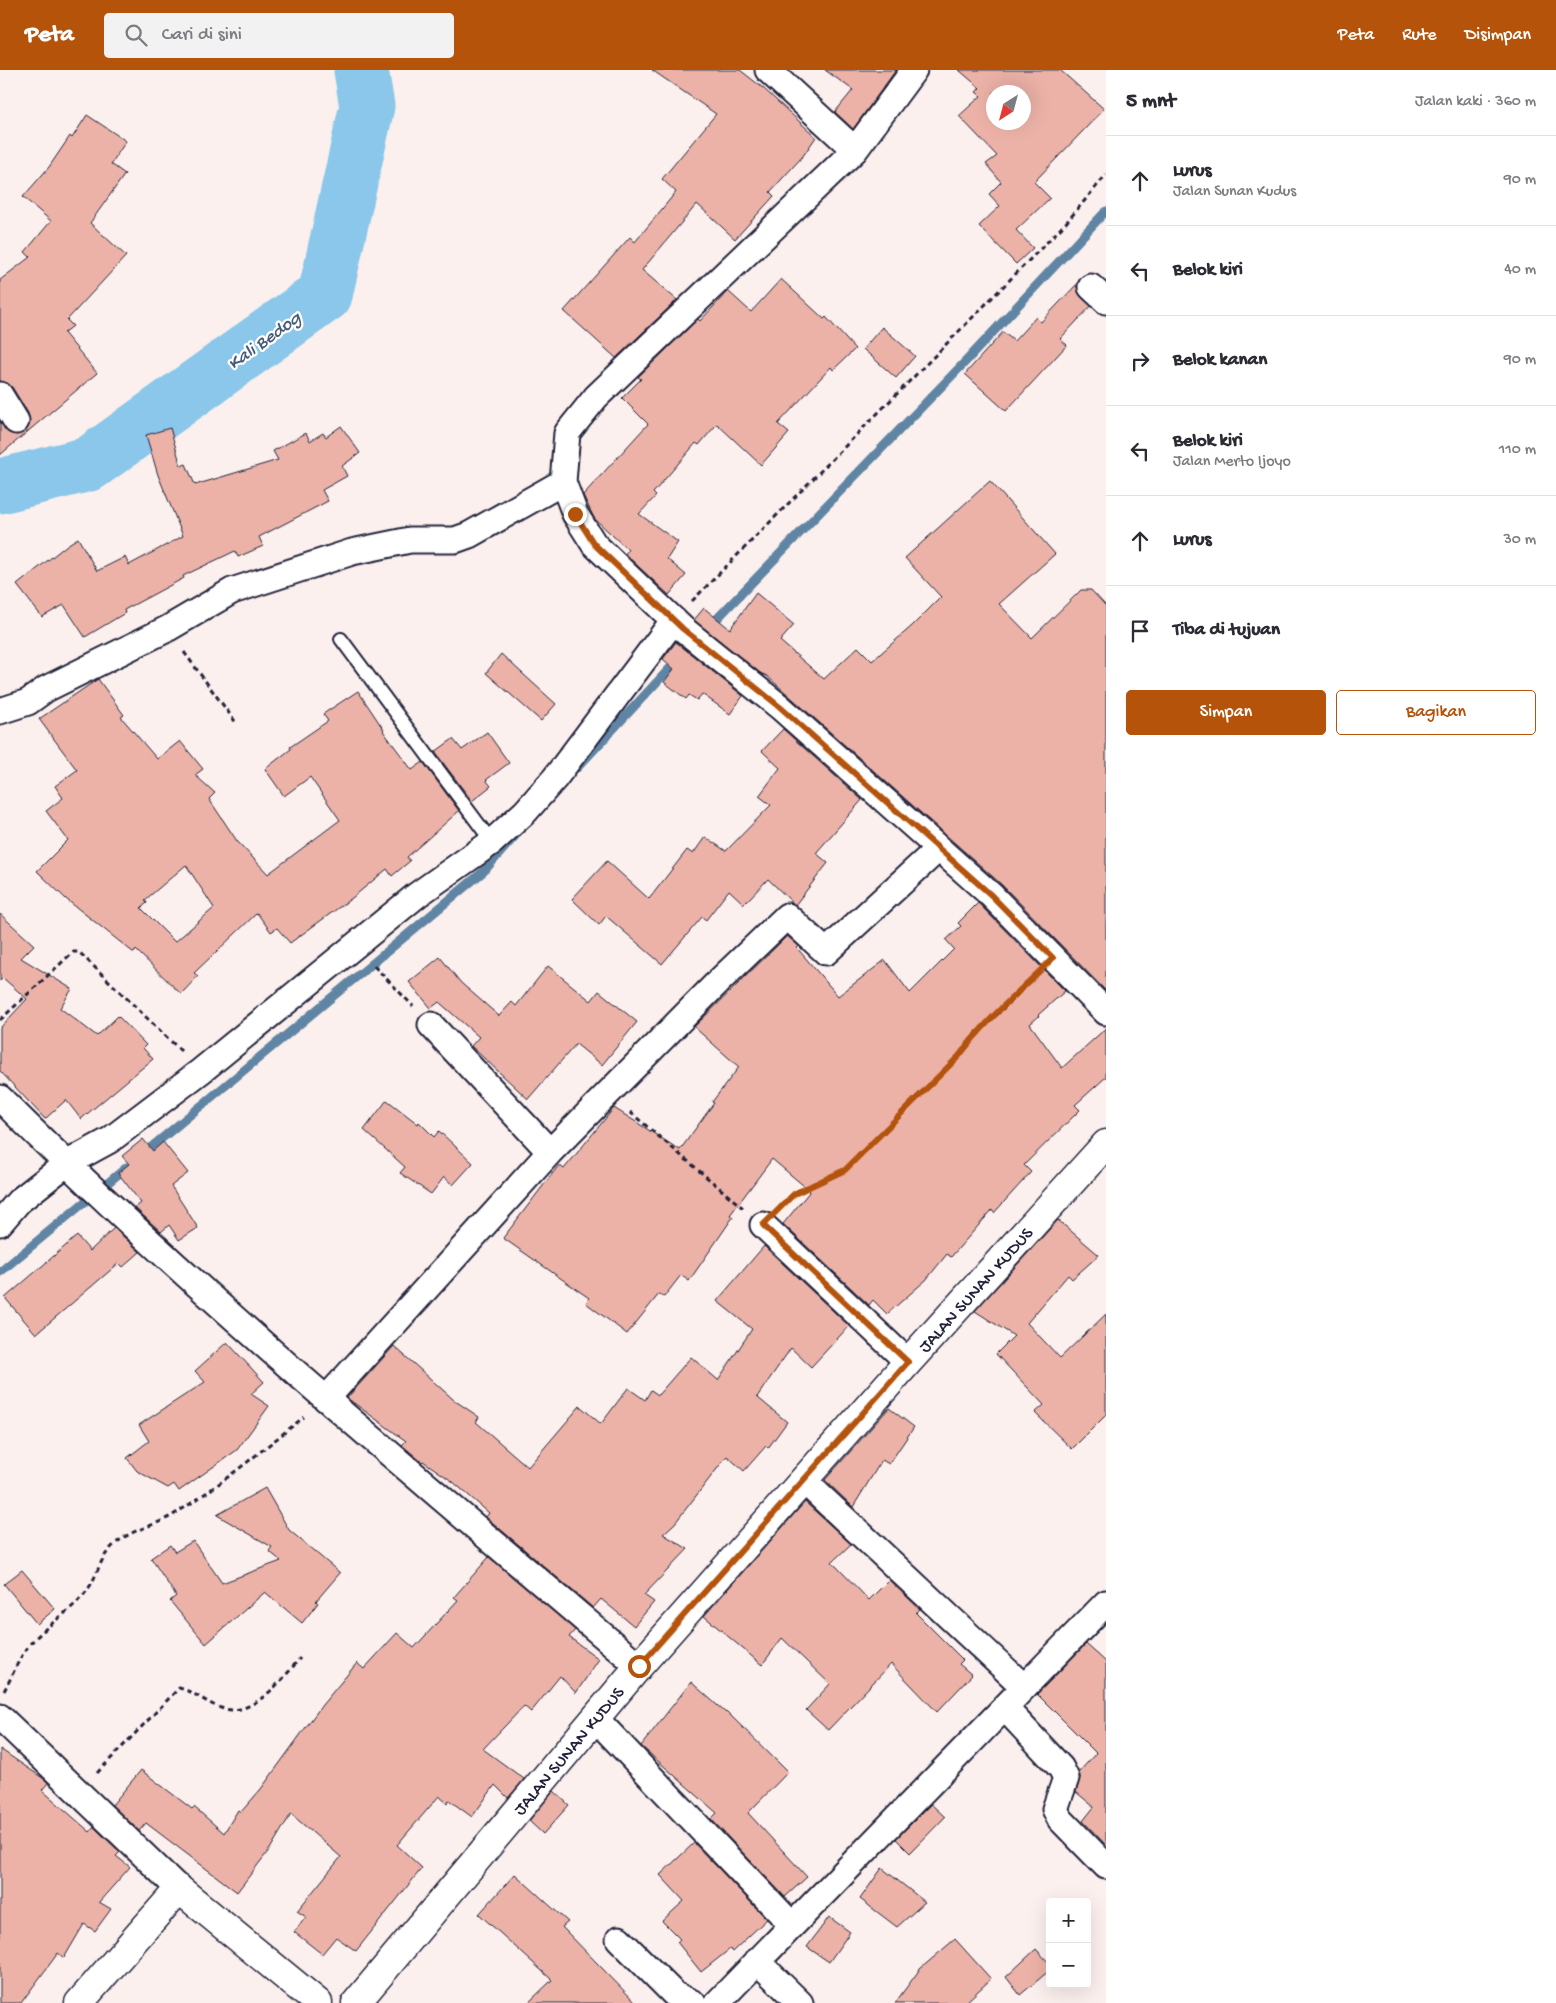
<!DOCTYPE html>
<html lang="id">
<meta charset="utf-8">
<style>
:root{--surface:#fff;--page:#f2f2f3;--text:#2b2b33;--muted:#7c7c81;--line:#e1e1e2;--accent:#b45309}
body{margin:0;font-family:"Gochi Hand",sans-serif;background:var(--page);color:var(--text)}
.controls{position:absolute;right:15px;bottom:15px;display:grid;overflow:hidden;border-radius:5px;box-shadow:0 5px 20px #0002}
.controls button{width:45px;height:45px;display:grid;place-items:center;padding:0;border:0;border-bottom:1px solid var(--line);background:var(--surface);color:var(--text);font:25px sans-serif}
.compass{position:absolute;left:986px;top:15px;width:45px;height:45px;border-radius:50%;background:var(--surface);box-shadow:0 5px 20px #0002;rotate:216deg}
.stop{position:absolute;width:15px;height:15px;margin:-11px;border:4px solid #b45309;border-radius:50%;background:#fff}
.stop.end{background:#b45309;border-color:#fff;box-shadow:0 1px 5px #0008}
.list{margin:0;padding:0;list-style:none}
h2{display:flex;justify-content:space-between;align-items:center;height:65px;margin:0;padding:0 20px;font-size:21px}
h2 small{font-size:16px;font-weight:400;color:var(--muted)}
.list li{display:grid;grid-template-columns:32px 1fr auto;gap:15px;align-items:center;box-sizing:border-box;height:90px;padding:0 20px;border-top:1px solid var(--line)}
.list b{display:block;font-size:19px;white-space:nowrap}
.list p{margin:0;font-size:16px;white-space:nowrap;color:var(--muted)}
.list em{font-size:16px;font-style:normal;color:var(--muted)}
.actions{display:flex;gap:10px;padding:15px 20px}
.actions a{flex:1;padding:11px 0;border:1px solid var(--accent);border-radius:5px;text-align:center;font-size:18px;color:var(--accent)}
.actions .main{background:var(--accent);color:#fff}
.icon{flex:none;width:28px;height:28px;fill:none;stroke:currentColor;stroke-width:2;stroke-linecap:round;stroke-linejoin:round}
.map{position:relative;flex:none;width:1106px;height:1933px;overflow:hidden}
header{display:flex;align-items:center;gap:30px;box-sizing:border-box;height:70px;padding:0 25px;background:var(--accent);color:#fff}
header strong{font-size:24px}
nav{display:flex;gap:28px;margin-inline-start:auto;font-size:18px}
.search{width:350px;height:45px;background:var(--page);display:flex;align-items:center;gap:12px;box-sizing:border-box;padding:0 18px;border-radius:5px;color:var(--muted);font-size:19px}
main{display:flex}
aside{flex:1;background:var(--surface)}
.map>svg:first-child{display:block}
.lines{fill:none;stroke-linecap:round;stroke-linejoin:round}
.stream{stroke:#6085a4;stroke-width:9}
.river{stroke:#8ac7ea;stroke-width:55}
.building{fill:#ecb2a7;stroke:#22223b;fill-rule:evenodd}
.service-casing{stroke:#22223b;stroke-width:16}
.minor-casing{stroke:#22223b;stroke-width:29}
.tertiary-casing{stroke:#22223b;stroke-width:31}
.path{stroke:#22223b;stroke-width:3;stroke-dasharray:5 4;stroke-linecap:butt}
.service{stroke:#fff;stroke-width:12}
.minor{stroke:#fff;stroke-width:25}
.tertiary{stroke:#fff;stroke-width:28}
.route{stroke:#b45309;stroke-width:6}
.labels{text-anchor:middle;stroke-width:4.5;stroke-linejoin:round;paint-order:stroke}
.street-label{font-size:18px;fill:#22223b;stroke:#fff}
.water-label{font-size:19px;font-style:italic;fill:#465c78;stroke:#fff}
</style>
<header>
<strong>Peta</strong>
<div class="search"><svg class="icon" aria-label="search" viewBox="0 0 24 24"><circle cx="10" cy="10" r="6"/><path d="M15 15l6 6"/></svg>Cari di sini</div>
<nav><a>Peta</a><a>Rute</a><a>Disimpan</a></nav>
</header>
<main>
<div class="map">
<svg width="1106" height="1933" viewBox="0 0 1106 1933">
<rect width="100%" height="100%" fill="#fbf0ed"/>
<filter id="ink" filterUnits="userSpaceOnUse"><feTurbulence type="fractalNoise" baseFrequency=".02" numOctaves="2"/><feDisplacementMap in="SourceGraphic" scale="10" xChannelSelector="R" yChannelSelector="G"/><feConvolveMatrix kernelMatrix="1 2 1 2 8 2 1 2 1" color-interpolation-filters="sRGB"/></filter>
<g filter="url(#ink)">
<g class="lines">
<path class="stream" d="M 709,557 L 967,290 L 1106,141
M 577,698 L 696,570
M 143,1084 L 484,801 L 516,765
M 0,1202 L 127,1097"/>
<path class="river" d="M 0,416 L 89,394 L 325,225 L 367,36 L 361,0"/>
</g>
<path class="building" d="M 652,0 L 740,0 L 763,18 L 816,67 L 803,86 L 770,122 L 774,126 L 735,169 L 697,134 L 642,200 L 677,230 L 616,288 L 564,241 L 630,167 L 635,172 L 676,122 L 662,109 L 716,44 Z
M 825,0 L 896,0 L 853,59 L 835,42 L 853,20 Z
M 959,0 L 1060,0 L 1104,39 L 1034,112 L 1050,128 L 1016,160 L 1033,178 L 1016,194 L 979,156 L 1000,136 L 989,124 L 1001,112 L 986,94 L 997,86 L 959,46 L 981,26 L 976,22 L 980,18 ZM 994,22 L 1024,22 L 1024,52 L 994,52 Z
M 87,45 L 126,71 L 111,94 L 125,104 L 90,153 L 126,186 L 67,250 L 73,256 L 64,263 L 97,303 L 0,385 L 0,352 L 9,363 L 17,365 L 28,358 L 30,351 L 28,343 L 12,317 L 7,313 L 0,311 L 0,210 L 30,187 L 25,182 L 51,151 L 23,127 L 49,97 L 70,66 L 72,68 Z
M 781,209 L 824,249 L 826,247 L 855,279 L 833,300 L 831,297 L 778,354 L 789,363 L 761,395 L 717,354 L 699,375 L 696,373 L 653,423 L 656,426 L 639,444 L 678,472 L 667,489 L 686,505 L 669,525 L 625,484 L 628,480 L 594,448 L 583,425 L 648,354 L 622,328 L 641,309 L 638,307 L 698,249 L 700,251 L 728,221 L 751,242 Z
M 1076,215 L 1081,227 L 1091,236 L 1060,269 L 1067,275 L 1006,341 L 965,304 L 1003,262 L 1014,271 L 1036,247 L 1041,252 Z
M 882,257 L 915,286 L 896,308 L 863,279 Z
M 341,356 L 360,383 L 342,396 L 347,406 L 322,420 L 328,431 L 259,467 L 263,476 L 238,487 L 235,481 L 183,506 L 184,508 L 124,540 L 125,543 L 85,567 L 64,535 L 42,547 L 17,515 L 67,475 L 78,468 L 97,501 L 125,487 L 129,495 L 183,466 L 158,405 L 146,365 L 170,358 L 181,396 L 186,394 L 195,415 L 278,390 L 273,381 L 306,363 L 310,371 L 323,363 L 326,367 Z
M 990,411 L 1055,484 L 999,534 L 1032,568 L 1081,520 L 1091,520 L 1106,536 L 1106,921 L 1001,814 L 767,606 L 760,603 L 694,550 L 704,538 L 730,559 L 756,523 L 794,555 L 780,571 L 824,609 L 858,577 L 872,591 L 912,556 L 941,527 L 905,488 Z
M 676,572 L 743,626 L 730,644 L 702,624 L 697,630 L 689,625 L 686,629 L 664,612 L 674,599 L 663,589 Z
M 501,584 L 556,634 L 541,651 L 486,603 Z
M 98,609 L 124,645 L 121,647 L 157,689 L 180,671 L 203,699 L 195,705 L 215,723 L 209,729 L 237,771 L 268,804 L 340,750 L 310,707 L 284,726 L 265,699 L 291,679 L 290,677 L 328,651 L 323,644 L 358,621 L 384,660 L 383,661 L 412,700 L 423,692 L 459,741 L 407,787 L 410,791 L 392,806 L 387,799 L 352,828 L 290,873 L 277,858 L 271,862 L 257,843 L 194,903 L 198,906 L 181,924 L 136,880 L 134,883 L 66,829 L 37,801 L 68,770 L 46,741 L 63,728 L 55,716 L 77,700 L 39,649 ZM 186,795 L 214,838 L 175,872 L 141,838 L 147,833 L 145,830 Z
M 783,659 L 862,730 L 816,783 L 828,793 L 795,835 L 768,809 L 744,834 L 729,820 L 706,850 L 702,847 L 662,894 L 606,846 L 599,855 L 572,829 L 607,791 L 649,829 L 687,780 L 693,784 L 705,767 L 726,781 L 771,735 L 759,726 L 780,698 L 762,681 Z
M 487,662 L 509,693 L 486,710 L 491,716 L 472,731 L 435,682 L 453,669 L 462,680 Z
M 978,833 L 1065,921 L 1038,945 L 1039,946 L 1030,954 L 1062,998 L 1106,958 L 1106,1007 L 1075,1035 L 1080,1040 L 1024,1095 L 1031,1102 L 994,1143 L 992,1140 L 951,1187 L 947,1184 L 926,1210 L 887,1244 L 873,1230 L 869,1235 L 783,1154 L 810,1121 L 772,1089 L 730,1145 L 733,1147 L 689,1211 L 681,1205 L 664,1227 L 659,1224 L 627,1264 L 586,1233 L 589,1228 L 503,1168 L 559,1095 L 564,1099 L 614,1038 L 680,1080 L 714,1033 L 712,1032 L 739,997 L 694,957 L 787,866 L 799,876 L 797,878 L 838,926 L 885,890 L 910,923 L 954,879 L 946,870 L 961,856 L 958,853 Z
M 0,844 L 34,875 L 21,888 L 72,919 L 60,938 L 97,966 L 118,946 L 146,975 L 143,978 L 153,989 L 81,1049 L 66,1030 L 45,1049 L 0,1001 L 0,958 L 27,929 L 3,908 L 0,911 Z
M 440,887 L 461,913 L 499,946 L 512,932 L 516,936 L 548,896 L 591,931 L 599,921 L 637,952 L 602,995 L 576,974 L 528,1029 L 471,976 L 479,967 L 439,932 L 431,938 L 409,912 Z
M 387,1030 L 418,1054 L 419,1052 L 434,1067 L 439,1061 L 473,1093 L 453,1115 L 444,1107 L 431,1124 L 400,1103 L 405,1097 L 364,1060 Z
M 143,1069 L 153,1081 L 163,1072 L 188,1103 L 171,1116 L 198,1158 L 179,1170 L 169,1155 L 161,1162 L 135,1138 L 141,1133 L 118,1103 L 129,1094 L 122,1086 Z
M 1058,1150 L 1099,1185 L 1072,1209 L 1068,1205 L 1027,1253 L 1060,1288 L 1106,1244 L 1106,1345 L 1072,1379 L 1035,1343 L 1044,1335 L 996,1284 L 1014,1266 L 975,1241 Z
M 114,1158 L 140,1182 L 123,1197 L 119,1193 L 36,1264 L 5,1228 L 77,1166 L 90,1181 Z
M 764,1176 L 849,1256 L 811,1297 L 791,1278 L 757,1327 L 787,1352 L 768,1378 L 766,1376 L 744,1401 L 727,1386 L 675,1453 L 663,1464 L 688,1479 L 644,1525 L 654,1532 L 634,1556 L 601,1529 L 593,1538 L 486,1447 L 489,1443 L 452,1411 L 423,1391 L 422,1392 L 402,1375 L 406,1371 L 347,1328 L 394,1276 L 454,1330 L 479,1347 L 476,1352 L 528,1397 L 580,1336 L 601,1354 L 628,1318 L 645,1330 L 651,1320 L 658,1325 L 691,1287 L 718,1310 L 752,1259 L 717,1231 Z
M 227,1272 L 264,1312 L 251,1324 L 269,1336 L 237,1380 L 179,1421 L 174,1414 L 168,1418 L 137,1401 L 127,1388 L 149,1371 L 139,1355 L 205,1312 L 195,1301 Z
M 889,1338 L 914,1357 L 889,1394 L 882,1390 L 853,1437 L 825,1410 Z
M 265,1418 L 289,1460 L 340,1503 L 316,1531 L 318,1533 L 302,1553 L 265,1522 L 206,1574 L 170,1531 L 176,1526 L 151,1488 L 170,1475 L 175,1482 L 193,1471 L 222,1513 L 281,1491 L 269,1481 L 272,1477 L 217,1445 Z
M 805,1432 L 851,1474 L 832,1492 L 869,1530 L 889,1510 L 920,1539 L 916,1543 L 963,1590 L 959,1594 L 972,1605 L 937,1642 L 891,1594 L 828,1660 L 806,1640 L 830,1614 L 782,1568 L 762,1595 L 704,1546 Z
M 489,1487 L 575,1560 L 569,1567 L 599,1589 L 576,1623 L 560,1606 L 531,1642 L 524,1636 L 483,1679 L 524,1709 L 508,1728 L 495,1715 L 472,1747 L 449,1730 L 447,1733 L 439,1726 L 397,1775 L 422,1798 L 356,1881 L 336,1867 L 322,1884 L 294,1862 L 306,1847 L 297,1841 L 341,1787 L 291,1744 L 270,1779 L 237,1822 L 146,1753 L 139,1761 L 112,1735 L 141,1700 L 192,1739 L 194,1737 L 224,1763 L 238,1740 L 241,1742 L 261,1719 L 322,1635 L 357,1593 L 364,1599 L 397,1563 L 414,1578 L 458,1530 L 454,1527 Z
M 22,1500 L 55,1539 L 37,1554 L 4,1514 Z
M 1086,1574 L 1106,1592 L 1106,1775 L 1083,1751 L 1094,1737 L 1076,1722 L 1080,1708 L 1079,1702 L 1096,1683 L 1037,1624 Z
M 691,1612 L 726,1643 L 727,1642 L 788,1702 L 748,1743 L 807,1807 L 785,1827 L 711,1749 L 717,1743 L 641,1676 Z
M 0,1679 L 44,1709 L 48,1713 L 42,1720 L 90,1762 L 94,1757 L 120,1782 L 116,1786 L 130,1797 L 99,1832 L 111,1839 L 95,1861 L 84,1854 L 64,1888 L 58,1883 L 21,1933 L 0,1933 Z
M 554,1721 L 569,1735 L 543,1764 L 529,1751 Z
M 931,1734 L 945,1747 L 910,1783 L 896,1769 Z
M 694,1773 L 767,1849 L 732,1882 L 730,1879 L 701,1902 L 677,1872 L 680,1869 L 662,1851 L 684,1831 L 660,1805 Z
M 882,1798 L 925,1832 L 897,1857 L 860,1829 Z
M 515,1804 L 568,1852 L 562,1857 L 636,1933 L 528,1933 L 552,1910 L 479,1844 Z
M 829,1847 L 850,1862 L 829,1892 L 807,1877 Z
M 955,1869 L 991,1909 L 965,1933 L 895,1933 L 920,1899 Z
M 1036,1879 L 1050,1894 L 1050,1900 L 1020,1925 L 1006,1907 Z"/>
<g class="lines">
<g class="service-casing">
<path id="service" d="M 341,569 L 492,772"/>
</g>
<g class="minor-casing">
<path id="minor" d="M 768,0 L 855,80
M 914,0 L 855,80 L 596,327 L 567,363 L 563,412 L 575,444 L 594,474 L 683,559 L 780,637 L 991,825 L 1106,942
M 1091,217 L 1106,231
M 0,325 L 16,351
M 0,641 L 28,632 L 46,619 L 167,559 L 232,521 L 352,482 L 410,470 L 455,470 L 469,465 L 563,412
M 431,955 L 550,1082
M 0,1028 C 201,1229 422,1411 639,1596
M 0,1153 L 19,1131 L 66,1094 L 110,1070 L 201,1001 L 417,825 L 492,772 L 525,742 L 555,708 L 674,550
M 763,1155 L 908,1292
M 326,1329 L 550,1082 L 719,911 L 787,846 L 826,882 L 938,779
M 803,1410 L 1024,1617
M 1005,1638 L 1061,1698 L 1066,1708 L 1055,1739 L 1060,1749 L 1106,1796
M 0,1647 L 179,1819
M 595,1648 L 791,1854
M 619,1869 L 675,1925 L 693,1933
M 757,1891 L 800,1933
M 717,1933 L 1106,1533"/>
</g>
<g class="tertiary-casing">
<path id="tertiary" d="M 79,1933 L 179,1819 L 318,1933
M 356,1933 L 639,1596 L 908,1292 L 1106,1074"/>
</g>
<path class="path" d="M 692,531 L 1065,154 L 1106,105
M 184,582 L 237,654
M 374,896 L 413,936
M 0,950 L 73,882 L 79,882 L 181,981
M 630,1042 L 743,1138
M 783,1135 L 794,1123 L 845,1100 L 959,986 L 973,968 L 1033,908
M 4,1621 C 13,1605 18,1589 30,1574 C 48,1553 75,1540 90,1516 C 99,1501 100,1487 115,1474 C 133,1458 157,1456 176,1443 C 221,1415 262,1380 304,1347
M 97,1703 L 179,1618 C 195,1622 206,1633 221,1638 C 252,1649 283,1609 300,1588"/>
<use href="#service" class="service"/>
<use href="#minor" class="minor"/>
<use href="#tertiary" class="tertiary"/>
</g>
</g>
<g class="lines" filter="url(#ink)">
<path class="route" d="M 575,444 L 594,474 L 683,559 L 780,637 L 991,825 L 1053,888 C 1021,920 986,950 959,986 L 845,1100 L 794,1124 L 763,1155 L 908,1292 L 639,1596"/>
</g>
<g class="labels">
<g class="street-label">
<text transform="translate(975 1219) rotate(-48)" y="6">JALAN SUNAN KUDUS</text>
<text transform="translate(568 1680) rotate(-50)" y="6">JALAN SUNAN KUDUS</text>
</g>
<g class="water-label">
<text transform="translate(263 269) rotate(-36)" y="7">Kali Bedog</text>
</g>
</g>
</svg>
<div class="controls">
<button>+</button>
<button>−</button>
</div>
<svg class="compass" viewBox="-18 -18 36 36"><path d="M0-13l5 13h-10z" fill="#e53935"/><path d="M0 13l5-13h-10z" fill="#7c7c81"/></svg>
<div class="stop" style="left:639px;top:1596px"></div>
<div class="stop end" style="left:575px;top:444px"></div>
</div>
<aside>
<h2>5 mnt<small>Jalan kaki · 360 m</small></h2>
<ul class="list">
<li><svg class="icon" aria-label="ahead" viewBox="0 0 24 24"><path d="M12 20V5M6 11l6-6 6 6"/></svg><div><b>Lurus</b><p>Jalan Sunan Kudus</p></div><em>90 m</em></li>
<li><svg class="icon" aria-label="left" viewBox="0 0 24 24"><path d="M17 20v-9H6M10 6l-5 5 5 5"/></svg><div><b>Belok kiri</b></div><em>40 m</em></li>
<li><svg class="icon" aria-label="right" viewBox="0 0 24 24"><path d="M7 20v-9h11M14 6l5 5-5 5"/></svg><div><b>Belok kanan</b></div><em>90 m</em></li>
<li><svg class="icon" aria-label="left" viewBox="0 0 24 24"><path d="M17 20v-9H6M10 6l-5 5 5 5"/></svg><div><b>Belok kiri</b><p>Jalan Merto Ijoyo</p></div><em>110 m</em></li>
<li><svg class="icon" aria-label="ahead" viewBox="0 0 24 24"><path d="M12 20V5M6 11l6-6 6 6"/></svg><div><b>Lurus</b></div><em>30 m</em></li>
<li><svg class="icon" aria-label="arrive" viewBox="0 0 24 24"><path d="M6 21V4h12l-3 4 3 4H6"/></svg><div><b>Tiba di tujuan</b></div></li>
</ul>
<div class="actions"><a class="main">Simpan</a><a>Bagikan</a></div>
</aside>
</main>
